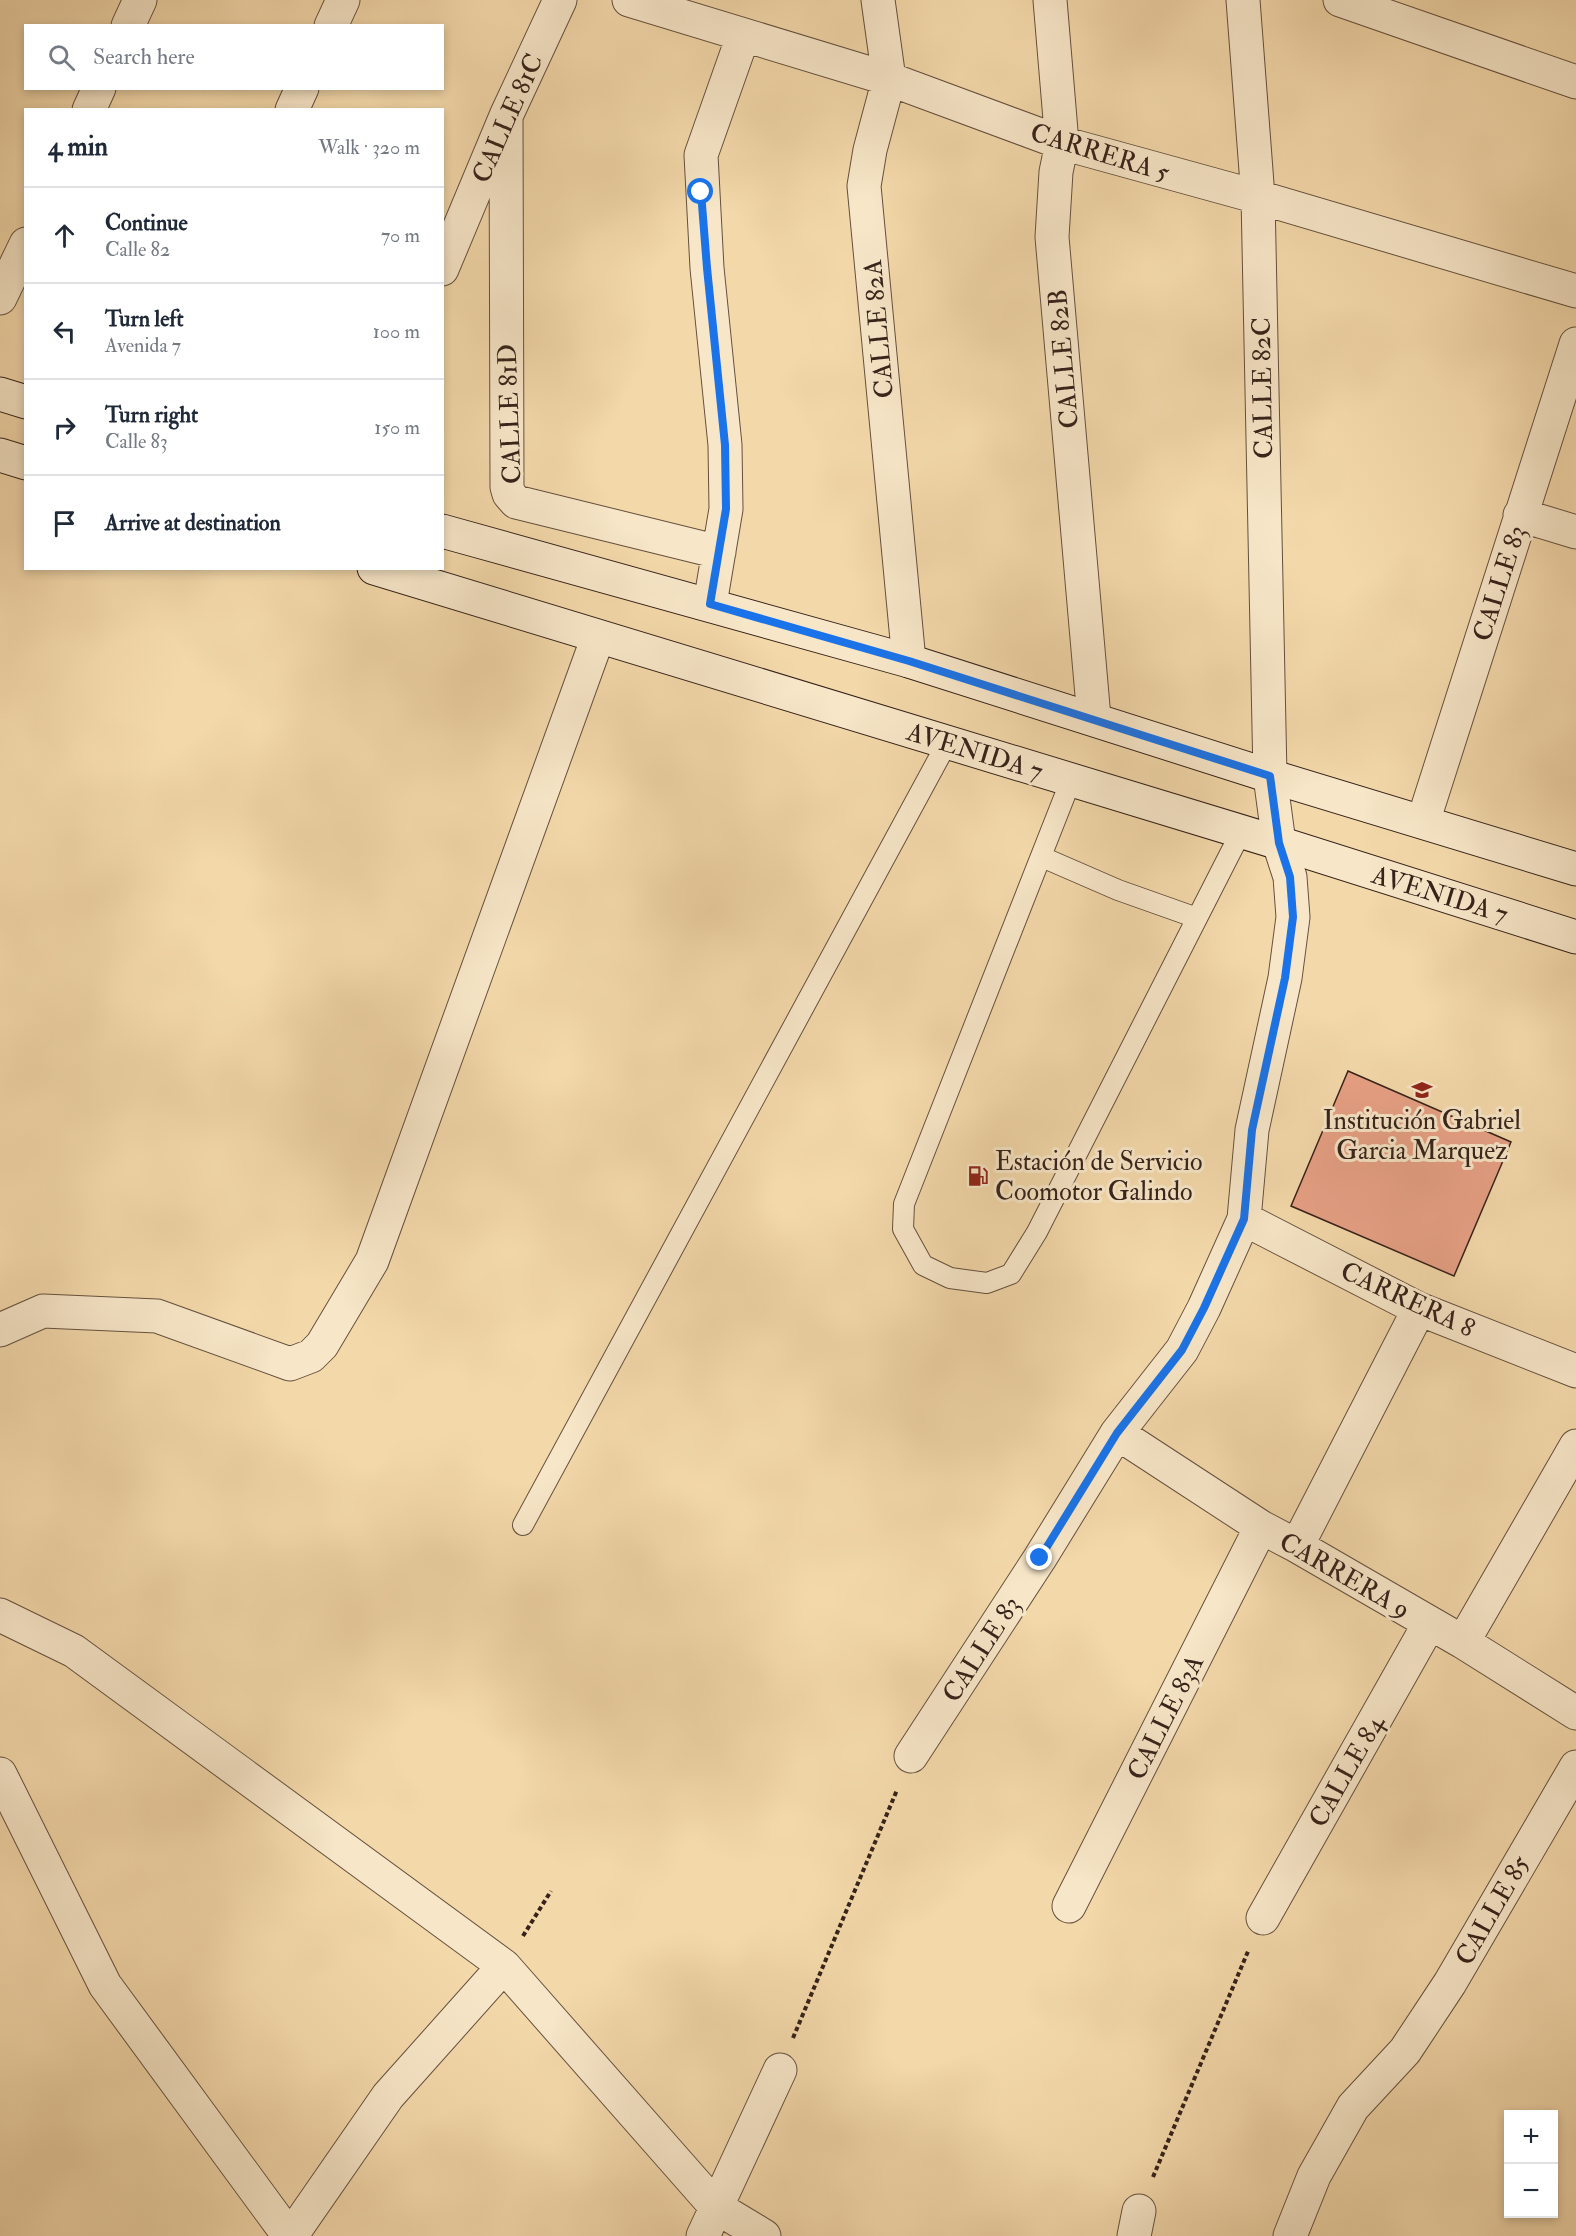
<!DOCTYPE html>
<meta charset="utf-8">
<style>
:root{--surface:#fff;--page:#f2f2f3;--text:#1f2937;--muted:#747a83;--line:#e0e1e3}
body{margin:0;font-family:"IM FELL Double Pica",serif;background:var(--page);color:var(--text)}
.controls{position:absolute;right:18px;bottom:18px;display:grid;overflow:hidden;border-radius:0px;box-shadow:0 3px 9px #0003}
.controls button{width:54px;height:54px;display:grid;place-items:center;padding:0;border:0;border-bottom:2px solid var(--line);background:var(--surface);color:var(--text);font:30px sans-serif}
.stop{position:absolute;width:18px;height:18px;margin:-14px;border:4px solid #1a73e8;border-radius:50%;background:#fff}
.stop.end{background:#1a73e8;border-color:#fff;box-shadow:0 2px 6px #0008}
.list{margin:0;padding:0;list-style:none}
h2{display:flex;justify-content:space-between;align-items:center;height:78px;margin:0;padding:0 24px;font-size:26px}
h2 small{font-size:20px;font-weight:400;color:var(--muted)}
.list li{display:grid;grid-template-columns:39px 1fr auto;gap:18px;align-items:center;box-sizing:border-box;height:96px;padding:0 24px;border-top:2px solid var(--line)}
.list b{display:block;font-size:22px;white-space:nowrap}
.list p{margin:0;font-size:20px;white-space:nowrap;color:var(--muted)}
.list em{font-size:20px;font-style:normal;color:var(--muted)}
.icon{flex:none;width:33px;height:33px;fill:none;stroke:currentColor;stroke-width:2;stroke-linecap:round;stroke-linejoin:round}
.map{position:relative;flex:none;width:1576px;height:2236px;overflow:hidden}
.search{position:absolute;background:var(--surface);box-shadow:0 3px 9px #0003;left:24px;top:24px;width:420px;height:66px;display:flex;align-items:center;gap:15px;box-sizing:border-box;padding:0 21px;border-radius:0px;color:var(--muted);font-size:22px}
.panel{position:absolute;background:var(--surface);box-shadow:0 3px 9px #0003;left:24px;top:108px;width:420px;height:462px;border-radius:0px}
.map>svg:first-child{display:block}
.building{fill:#e7a085;stroke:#36221a;stroke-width:1.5}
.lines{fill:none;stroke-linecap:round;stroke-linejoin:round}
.service-casing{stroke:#65503e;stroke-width:22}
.minor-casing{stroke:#65503e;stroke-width:35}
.secondary-casing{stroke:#36221a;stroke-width:35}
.path{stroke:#36221a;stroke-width:4;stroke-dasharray:4.5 3;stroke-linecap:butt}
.service{stroke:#f7e6c8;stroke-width:20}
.minor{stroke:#f7e6c8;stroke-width:33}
.secondary{stroke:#f7e6c8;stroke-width:33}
.route{stroke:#1a73e8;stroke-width:8}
.labels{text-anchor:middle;stroke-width:6;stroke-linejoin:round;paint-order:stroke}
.street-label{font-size:26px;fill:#36221a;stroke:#f7e6c8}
.poi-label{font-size:26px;fill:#36221a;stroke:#f7e6c8}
</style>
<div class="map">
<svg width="1576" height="2236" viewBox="0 0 1576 2236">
<rect width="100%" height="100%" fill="#f3d8aa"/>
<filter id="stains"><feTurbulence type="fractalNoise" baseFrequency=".00333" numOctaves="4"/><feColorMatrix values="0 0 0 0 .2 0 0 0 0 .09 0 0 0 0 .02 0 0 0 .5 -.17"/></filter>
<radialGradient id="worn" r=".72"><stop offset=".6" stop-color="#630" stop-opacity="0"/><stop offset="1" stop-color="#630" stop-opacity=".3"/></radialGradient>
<path class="building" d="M 1348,1071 L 1511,1142 L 1454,1276 L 1291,1206 Z"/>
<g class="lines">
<g class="service-casing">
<path id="service" d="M 1071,780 L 904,1204 L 903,1229 L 923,1265 L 950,1278 L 987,1283 L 1011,1274 L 1037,1232 L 1241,832
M 1042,857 L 1118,890 L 1197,918
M 523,1525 L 947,743"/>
</g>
<g class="minor-casing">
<path id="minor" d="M 629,0 L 889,79 L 1062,143 L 1258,197 L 1576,291
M 878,0 L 889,79 L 870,150 L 864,186 L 909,661
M 1050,0 L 1062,143 L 1056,172 L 1052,237 L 1094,718
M 1340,0 L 1576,82
M 128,26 L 140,0
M 331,26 L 343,0
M 89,110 L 99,88
M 292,110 L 302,88
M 506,116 L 507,487 L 509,494 L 516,502 L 719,552
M 442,269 L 506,116 L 560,0
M 0,298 L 26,244
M 1520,515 L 1576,532
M 710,604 L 726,509 L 725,445 L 707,268 L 701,155 L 743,36
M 1423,822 L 1576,344
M 1244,1219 L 1419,1309 L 1576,1371
M 0,1330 L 43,1311 L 157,1316 L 290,1364 L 311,1356 L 322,1345 L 372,1261 L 598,637
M 1117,1433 L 1261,1527 L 1297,1546 L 1463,1642 L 1576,1713
M 1297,1546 L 1419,1309
M 0,1615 L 74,1651 L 504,1966 L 716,2207 L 764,2236
M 1463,1642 L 1576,1446
M 911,1756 L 1040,1558 L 1117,1433 L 1182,1350 L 1204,1308 L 1244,1219 L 1252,1130 L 1285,978 L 1293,917 L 1290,877 L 1279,843 L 1270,776 L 1258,197 L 1243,0
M 0,1774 L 105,1985 L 289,2236
M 1069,1906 L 1261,1527
M 1263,1918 L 1429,1624
M 291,2236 L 388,2096 L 504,1966
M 703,2236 L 780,2070
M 1134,2236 L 1139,2211
M 1290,2236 L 1314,2176 L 1353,2107 L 1405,2051 L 1450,1983 L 1576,1767"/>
</g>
<g class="secondary-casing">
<path id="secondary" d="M 0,394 L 26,402
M 0,455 L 26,463
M 442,531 L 909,661 L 1270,776 L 1576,869
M 374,568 L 1279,843 L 1576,937"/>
</g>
<path class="path" d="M 523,1936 L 551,1891
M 793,2038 L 897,1790
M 1153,2177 L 1249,1949"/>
<use href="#service" class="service"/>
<use href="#minor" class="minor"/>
<use href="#secondary" class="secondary"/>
</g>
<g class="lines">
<path class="route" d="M 701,192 L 707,268 L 725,445 L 726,509 L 710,604 L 909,661 L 1270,776 L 1279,843 L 1290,877 L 1293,917 L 1285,978 L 1252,1130 L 1244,1219 L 1204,1308 L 1182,1350 L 1117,1433 L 1040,1558"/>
</g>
<defs>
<g id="university-bare" transform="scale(1.62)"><path d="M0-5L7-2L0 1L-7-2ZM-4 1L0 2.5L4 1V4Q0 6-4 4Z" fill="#8f2418" stroke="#f7e6c8" stroke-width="2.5" paint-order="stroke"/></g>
<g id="fuel-bare" transform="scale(1.62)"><path d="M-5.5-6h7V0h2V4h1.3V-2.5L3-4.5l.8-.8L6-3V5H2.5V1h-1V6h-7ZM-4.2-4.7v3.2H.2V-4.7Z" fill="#8f2418" stroke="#f7e6c8" stroke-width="2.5" paint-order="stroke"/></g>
</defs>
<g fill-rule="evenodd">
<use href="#university-bare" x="1422" y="1090"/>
<use href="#fuel-bare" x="978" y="1176"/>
</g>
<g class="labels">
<g class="street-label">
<text transform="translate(507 118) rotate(-66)" y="9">CALLE 81C</text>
<text transform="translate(1100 152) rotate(17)" y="9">CARRERA 5</text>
<text transform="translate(878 329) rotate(-95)" y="9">CALLE 82A</text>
<text transform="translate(1063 359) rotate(-95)" y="9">CALLE 82B</text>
<text transform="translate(1262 388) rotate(-91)" y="9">CALLE 82C</text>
<text transform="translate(509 414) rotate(-92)" y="9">CALLE 81D</text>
<text transform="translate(1499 583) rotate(-72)" y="9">CALLE 83</text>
<text transform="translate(975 751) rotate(17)" y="9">AVENIDA 7</text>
<text transform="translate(1440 894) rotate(17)" y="9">AVENIDA 7</text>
<text transform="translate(1408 1299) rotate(25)" y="9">CARRERA 8</text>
<text transform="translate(1345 1575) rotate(30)" y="9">CARRERA 9</text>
<text transform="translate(981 1649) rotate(-57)" y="9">CALLE 83</text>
<text transform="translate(1165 1717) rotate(-63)" y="9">CALLE 83A</text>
<text transform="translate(1346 1771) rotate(-60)" y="9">CALLE 84</text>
<text transform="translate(1492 1910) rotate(-60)" y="9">CALLE 85</text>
</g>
<g class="poi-label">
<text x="1422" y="1129">Institución Gabriel<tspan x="1422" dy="30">Garcia Marquez</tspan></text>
<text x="995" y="1170" text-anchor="start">Estación de Servicio<tspan x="995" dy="30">Coomotor Galindo</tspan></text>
</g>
</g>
<rect width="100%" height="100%" filter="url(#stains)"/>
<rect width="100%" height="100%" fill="url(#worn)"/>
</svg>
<div class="controls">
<button>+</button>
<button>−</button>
</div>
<div class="stop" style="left:701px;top:192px"></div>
<div class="stop end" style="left:1040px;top:1558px"></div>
<div class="search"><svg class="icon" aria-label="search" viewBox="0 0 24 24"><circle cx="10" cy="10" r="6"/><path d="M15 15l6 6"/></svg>Search here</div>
<section class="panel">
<h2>4 min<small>Walk · 320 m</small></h2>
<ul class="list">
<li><svg class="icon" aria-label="ahead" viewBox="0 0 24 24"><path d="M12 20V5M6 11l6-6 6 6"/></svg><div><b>Continue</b><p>Calle 82</p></div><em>70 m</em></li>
<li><svg class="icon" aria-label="left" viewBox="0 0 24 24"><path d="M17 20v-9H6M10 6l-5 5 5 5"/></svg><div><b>Turn left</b><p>Avenida 7</p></div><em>100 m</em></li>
<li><svg class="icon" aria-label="right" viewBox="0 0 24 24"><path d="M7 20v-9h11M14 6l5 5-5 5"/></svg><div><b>Turn right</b><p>Calle 83</p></div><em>150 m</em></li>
<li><svg class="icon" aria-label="arrive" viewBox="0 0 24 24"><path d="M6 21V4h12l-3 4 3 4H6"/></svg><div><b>Arrive at destination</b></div></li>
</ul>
</section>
</div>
